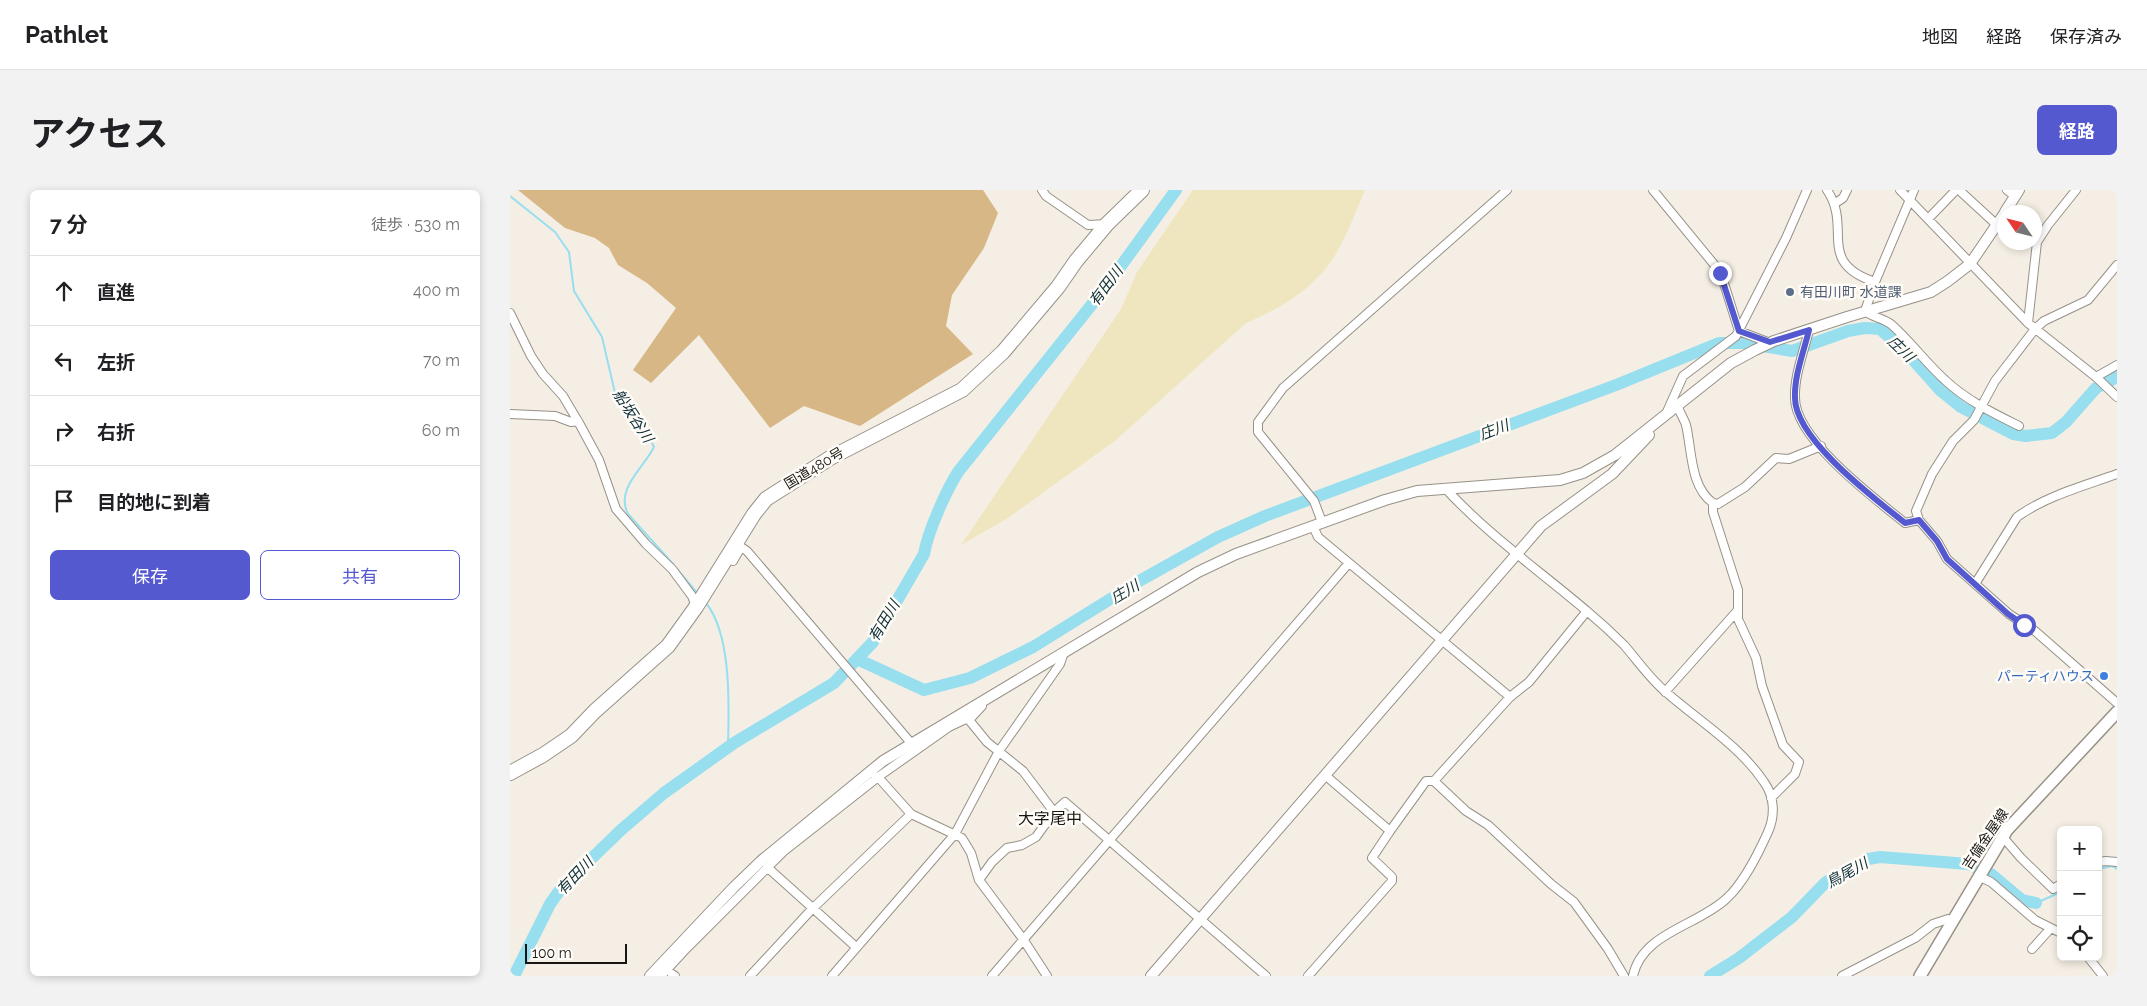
<!DOCTYPE html>
<html lang="ja">
<meta charset="utf-8">
<style>
:root{--surface:#fff;--page:#f2f2f2;--text:#202124;--muted:#757577;--line:#e0e0e0;--accent:#5559d0}
body{margin:0;font-family:Raleway,"Noto Sans JP",sans-serif;background:var(--page);color:var(--text)}
.controls{position:absolute;right:15px;bottom:15px;display:grid;overflow:hidden;border-radius:8px;box-shadow:0 2px 8px #0003}
.controls button{width:45px;height:45px;display:grid;place-items:center;padding:0;border:0;border-bottom:1px solid var(--line);background:var(--surface);color:var(--text);font:25px sans-serif}
.compass{position:absolute;left:1487px;top:15px;width:45px;height:45px;border-radius:50%;background:var(--surface);box-shadow:0 2px 8px #0003;rotate:305deg}
.scale{position:absolute;left:15px;bottom:12px;width:102px;box-sizing:border-box;padding-left:5px;border:2px solid #171511;border-top:0;font-size:14px;line-height:18px;white-space:nowrap;color:#171511;-webkit-text-stroke:4px #fffcf8;paint-order:stroke}
.stop{position:absolute;width:15px;height:15px;margin:-11px;border:4px solid #5559d0;border-radius:50%;background:#fff}
.stop.end{background:#5559d0;border-color:#fff;box-shadow:0 1px 5px #0008}
.list{margin:0;padding:0;list-style:none}
h2{display:flex;justify-content:space-between;align-items:center;height:65px;margin:0;padding:0 20px;font-size:21px}
h2 small{font-size:16px;font-weight:400;color:var(--muted)}
.list li{display:grid;grid-template-columns:32px 1fr auto;gap:15px;align-items:center;box-sizing:border-box;height:70px;padding:0 20px;border-top:1px solid var(--line)}
.list b{display:block;font-size:19px;white-space:nowrap}
.list em{font-size:16px;font-style:normal;color:var(--muted)}
.actions{display:flex;gap:10px;padding:15px 20px}
.actions a{flex:1;padding:11px 0;border:1px solid var(--accent);border-radius:8px;text-align:center;font-size:18px;color:var(--accent)}
.actions .main{background:var(--accent);color:#fff}
.icon{flex:none;width:28px;height:28px;fill:none;stroke:currentColor;stroke-width:2;stroke-linecap:round;stroke-linejoin:round}
.map{position:relative;flex:none;width:1607px;height:786px;overflow:hidden;border-radius:8px}
header{display:flex;align-items:center;gap:30px;box-sizing:border-box;height:70px;padding:0 25px;background:var(--surface);border-bottom:1px solid var(--line)}
header strong{font-size:24px}
nav{display:flex;gap:28px;margin-inline-start:auto;font-size:18px}
.intro{display:flex;align-items:center;justify-content:space-between;box-sizing:border-box;height:120px;padding:0 30px}
h1{margin:0;font-size:35px}
.button{padding:12px 22px;border-radius:8px;background:var(--accent);color:#fff;font-size:18px;font-weight:700}
main{display:flex;gap:30px;padding:0 30px}
aside{flex:1;background:var(--surface);border-radius:8px;box-shadow:0 2px 8px #0003}
.map>svg:first-child{display:block}
.forest{fill:#d7b786}
.sand{fill:#efe6c0}
.lines{fill:none;stroke-linecap:round;stroke-linejoin:round}
.stream{stroke:#97deef;stroke-width:2}
.river{stroke:#97deef;stroke-width:12}
.street-casing{stroke:#979188;stroke-width:10}
.secondary-casing{stroke:#979188;stroke-width:12}
.primary-casing{stroke:#979188;stroke-width:14}
.highway-casing{stroke:#979188;stroke-width:16}
.street{stroke:#fff;stroke-width:8}
.secondary{stroke:#fff;stroke-width:10}
.primary{stroke:#fff;stroke-width:11}
.highway{stroke:#fff;stroke-width:14}
.route{stroke:#5559d0;stroke-width:6}
.service-dot{fill:#5c6f8a;stroke:#fffcf8;stroke-width:2}
.shop-dot{fill:#3f7fe0;stroke:#fffcf8;stroke-width:2}
.labels{text-anchor:middle;stroke-width:5;stroke-linejoin:round;paint-order:stroke}
.service-label{font-size:14px;fill:#4e5e75;stroke:#fffcf8;text-anchor:start}
.street-label{font-size:14px;fill:#171511;stroke:#fffcf8}
.shop-label{font-size:14px;fill:#366cbe;stroke:#fffcf8;text-anchor:end}
.water-label{font-size:15px;font-style:italic;fill:#0c2f37;stroke:#fffcf8}
.quarter-label{font-size:16px;fill:#171511;stroke:#fffcf8}
</style>
<header>
<strong>Pathlet</strong>
<nav><a>地図</a><a>経路</a><a>保存済み</a></nav>
</header>
<div class="intro"><h1>アクセス</h1><a class="button">経路</a></div>
<main>
<aside>
<h2>7 分<small>徒歩 · 530 m</small></h2>
<ul class="list">
<li><svg class="icon" aria-label="ahead" viewBox="0 0 24 24"><path d="M12 20V5M6 11l6-6 6 6"/></svg><div><b>直進</b></div><em>400 m</em></li>
<li><svg class="icon" aria-label="left" viewBox="0 0 24 24"><path d="M17 20v-9H6M10 6l-5 5 5 5"/></svg><div><b>左折</b></div><em>70 m</em></li>
<li><svg class="icon" aria-label="right" viewBox="0 0 24 24"><path d="M7 20v-9h11M14 6l5 5-5 5"/></svg><div><b>右折</b></div><em>60 m</em></li>
<li><svg class="icon" aria-label="arrive" viewBox="0 0 24 24"><path d="M6 21V4h12l-3 4 3 4H6"/></svg><div><b>目的地に到着</b></div></li>
</ul>
<div class="actions"><a class="main">保存</a><a>共有</a></div>
</aside>
<div class="map">
<svg width="1607" height="786" viewBox="0 0 1607 786">
<rect width="100%" height="100%" fill="#f5eee4"/>
<path class="forest" d="M 8,0 L 473,0 L 488,23 L 474,58 L 442,105 L 436,136 L 463,164 L 350,236 L 294,216 L 260,238 L 189,145 L 141,193 L 123,180 L 166,118 L 137,93 L 108,75 L 99,58 L 85,48 L 55,38 Z"/>
<path class="sand" d="M 683,0 L 855,0 C 846,20 839,41 828,60 C 809,96 772,118 736,133 L 606,250 L 498,328 L 451,355 L 611,119 L 627,82 Z"/>
<g class="lines">
<path class="stream" d="M 0,6 L 45,42 L 59,62 L 64,101 L 92,147 L 105,203 L 137,243 L 144,257 C 133,279 105,299 118,324 L 164,375
M 167,379 L 188,404
M 196,413 C 222,445 219,518 218,557
M 1588,679 L 1602,676 L 1607,679
M 1526,713 L 1551,702"/>
<path class="river" d="M 347,469 L 414,500 L 460,488 L 523,457 L 631,390 L 708,347 L 755,326 L 1106,195 L 1209,153 L 1234,153 L 1282,161 L 1338,141 L 1355,138 L 1370,139 L 1397,163 L 1430,200 L 1451,217 L 1503,244 L 1516,246 L 1542,243 L 1556,232 L 1586,198 L 1607,187
M 4,786 L 40,714 L 52,697 L 111,640 L 154,603 L 224,553 L 324,493 L 363,452 L 414,364 C 418,341 436,301 448,282 L 595,98 L 666,0
M 1200,786 L 1229,768 L 1282,727 L 1316,692 L 1358,669 L 1370,667 L 1458,674 L 1481,684 L 1512,710 L 1526,713"/>
<g class="street-casing">
<path id="street" d="M 532,0 L 536,6 L 578,35 L 597,34
M 1143,0 L 1207,78 L 1212,87 L 1229,141 L 1260,153
M 1317,0 C 1343,38 1305,72 1365,92
M 1390,0 L 1518,133 L 1586,187 L 1607,207
M 1404,0 L 1365,92 L 1355,121 C 1363,128 1374,128 1382,135 C 1401,152 1416,173 1435,190 C 1456,210 1483,223 1509,236
M 1449,0 L 1487,35
M 1497,0 L 1505,6
M 1324,14 L 1333,8 L 1337,0
M 1418,29 L 1446,0
M 1607,75 L 1578,110 L 1534,131 L 1525,139 L 1485,191 L 1464,230 L 1443,251 L 1422,284 L 1406,321 L 1409,330 L 1427,351 L 1437,369 L 1499,424 L 1525,441 L 1607,513
M 0,123 L 21,166 L 33,184 L 53,206 L 69,233 L 89,270 L 106,319 L 136,354 L 162,379 L 182,406 L 186,417
M 1518,133 L 1527,52 L 1538,35 L 1566,0
M 1299,140 C 1294,161 1284,186 1285,208 C 1285,249 1364,308 1395,333 L 1409,330
M 1586,187 L 1607,175
M 0,224 L 45,226 L 61,232 L 68,231
M 1156,224 L 1173,186 L 1226,146 L 1276,48 L 1297,0
M 935,298 C 978,345 1030,381 1078,422 C 1090,432 1103,444 1114,455 C 1128,471 1140,489 1157,503 C 1189,531 1230,556 1254,592 C 1265,607 1265,626 1258,642 C 1248,664 1234,693 1216,709 C 1187,736 1132,743 1123,786
M 1203,313 L 1208,314 L 1235,297 L 1266,268 L 1279,269 L 1311,256
M 812,332 L 804,311 L 748,242 L 748,232 L 773,198 L 997,0
M 803,336 L 808,347 L 1000,507
M 223,371 L 231,357 L 237,361 L 401,553
M 1465,394 L 1507,327 C 1536,306 1574,296 1607,284
M 1228,420 L 1228,429 L 1246,468 L 1252,496 L 1273,555 L 1289,572 L 1285,584 L 1261,608
M 1155,502 L 1228,420 L 1228,400 L 1203,322 L 1203,313 C 1180,297 1182,260 1176,235 C 1174,229 1170,223 1168,217
M 815,585 L 880,641 L 916,591 L 924,591 L 956,621 L 978,635 L 1041,694 L 1064,712 L 1098,759 L 1114,786
M 365,586 L 368,587 L 439,537 L 456,529 L 459,530
M 924,591 L 1000,507 L 1019,492 L 1077,421
M 544,622 L 555,612 L 756,786
M 1492,646 L 1511,668 L 1543,699 L 1551,694
M 274,661 L 368,587 L 401,624 L 452,648 L 461,663 L 469,690 L 513,749 L 537,786
M 1588,672 L 1596,671 L 1607,672
M 257,677 L 346,757
M 1468,686 L 1481,692 L 1525,730 L 1551,743
M 469,690 L 482,672 L 497,658 L 512,655 L 526,647 L 544,622 L 513,581 L 477,552 L 459,530 L 472,516 L 472,513
M 1522,759 L 1540,739
M 174,761 L 274,661 L 272,659
M 1578,767 L 1593,786
M 162,784 L 165,786
M 151,786 L 174,761 L 173,756
M 240,786 L 302,719 L 401,624
M 322,786 L 445,644 L 489,561 L 550,474 L 554,462
M 482,786 L 839,373
M 798,786 L 882,691 L 882,687 L 862,668 L 880,641
M 1332,786 L 1405,748 L 1423,734 L 1438,729 L 1441,732"/>
</g>
<g class="secondary-casing">
<path id="secondary" d="M 1495,22 L 1509,0
M 140,786 L 224,697 L 251,671 L 373,571 L 688,382 L 726,364 L 875,310 L 907,301 L 1050,290 L 1073,283 L 1105,265 L 1221,173 L 1245,160 L 1264,151 L 1337,127 L 1421,102 L 1438,91 L 1460,74 L 1494,24
M 641,786 L 1031,336 L 1102,284 L 1139,245"/>
</g>
<g class="primary-casing">
<path id="primary" d="M 1410,786 L 1497,640 L 1607,522"/>
</g>
<g class="highway-casing">
<path id="highway" d="M 0,583 L 33,565 L 61,546 L 85,521 L 158,456 L 186,417 L 244,324 L 256,309 L 320,268 L 452,200 L 493,162 L 548,97 L 566,71 L 597,34 L 632,0"/>
</g>
<use href="#street" class="street"/>
<use href="#secondary" class="secondary"/>
<use href="#primary" class="primary"/>
<use href="#highway" class="highway"/>
</g>
<g class="lines">
<path class="route" d="M 1210,83 L 1229,141 L 1260,152 L 1299,140 C 1294,161 1284,186 1285,208 C 1285,249 1364,308 1395,333 L 1409,330 L 1427,351 L 1437,369 L 1498,424 L 1514,435"/>
</g>
<circle class="service-dot" cx="1280" cy="102" r="5"/>
<circle class="shop-dot" cx="1594" cy="486" r="5"/>
<g class="labels">
<g class="service-label">
<text x="1290" y="107">有田川町 水道課</text>
</g>
<g class="street-label">
<text transform="translate(304 278) rotate(-31)" y="5">国道480号</text>
<text transform="translate(1475 649) rotate(-56)" y="5">吉備金屋線</text>
</g>
<g class="shop-label">
<text x="1584" y="491">パーティハウス</text>
</g>
<g class="water-label">
<text transform="translate(596 96) rotate(-53)" y="5">有田川</text>
<text transform="translate(1391 159) rotate(44)" y="5">庄川</text>
<text transform="translate(123 226) rotate(57)" y="5">船坂谷川</text>
<text transform="translate(984 240) rotate(-21)" y="5">庄川</text>
<text transform="translate(615 402) rotate(-31)" y="5">庄川</text>
<text transform="translate(374 431) rotate(-59)" y="5">有田川</text>
<text transform="translate(1337 683) rotate(-29)" y="5">鳥尾川</text>
<text transform="translate(65 686) rotate(-46)" y="5">有田川</text>
</g>
<g class="quarter-label">
<text x="540" y="634">大字尾中</text>
</g>
</g>
</svg>
<div class="controls">
<button>+</button>
<button>−</button>
<button><svg class="icon" aria-label="locate" viewBox="0 0 24 24"><circle cx="12" cy="12" r="6"/><path d="M12 2v4M12 18v4M2 12h4M18 12h4"/></svg></button>
</div>
<svg class="compass" viewBox="-18 -18 36 36"><path d="M0-13l5 13h-10z" fill="#e53935"/><path d="M0 13l5-13h-10z" fill="#757577"/></svg>
<div class="scale">100 m</div>
<div class="stop" style="left:1514px;top:435px"></div>
<div class="stop end" style="left:1210px;top:83px"></div>
</div>
</main>
